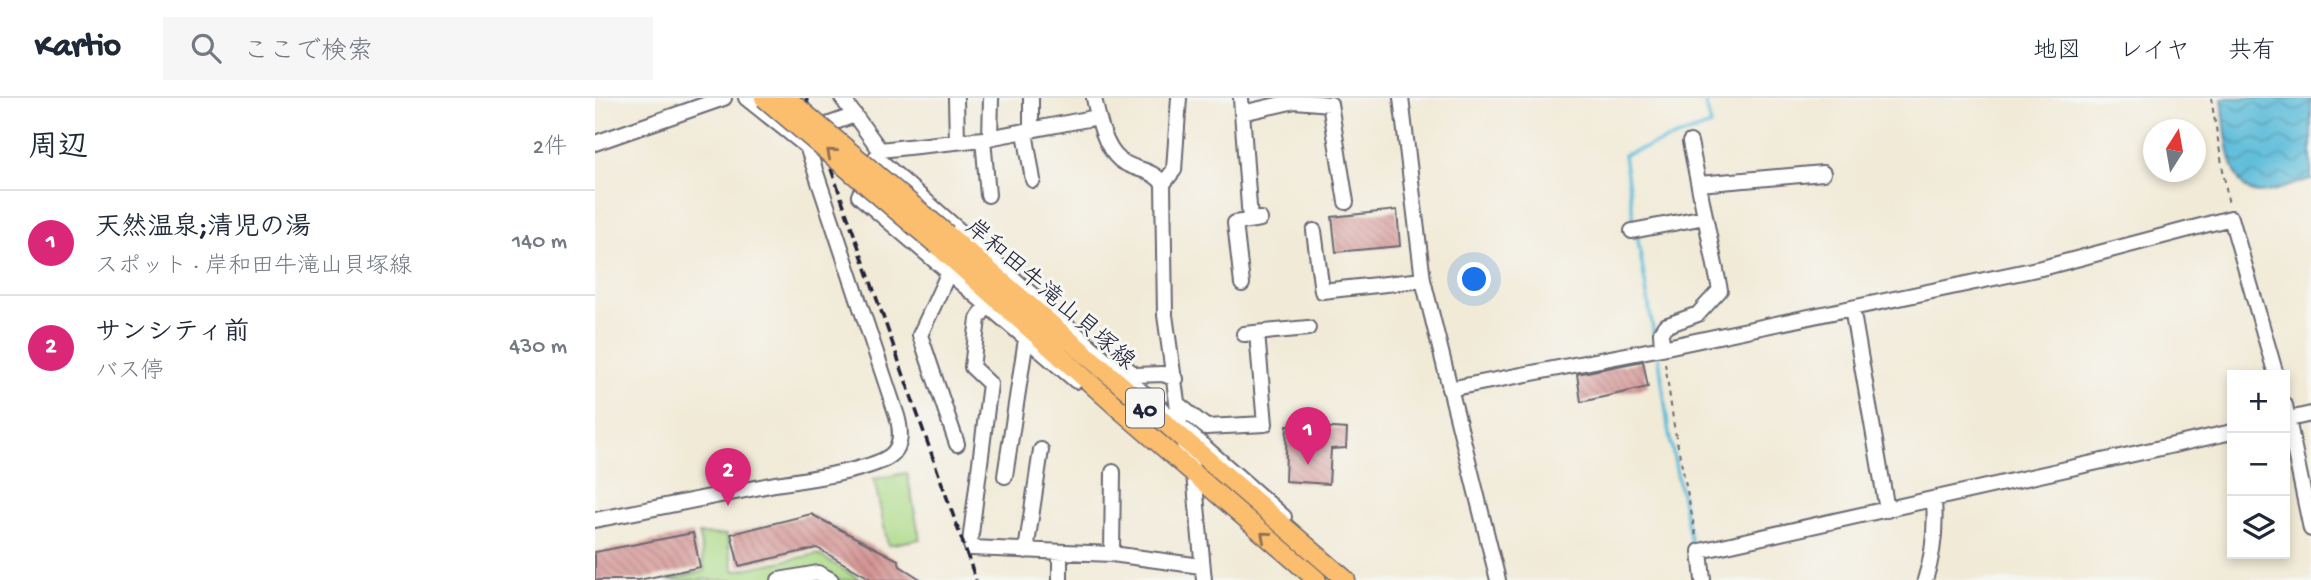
<!DOCTYPE html>
<html lang="ja">
<meta charset="utf-8">
<style>
:root{--surface:#fff;--page:#f6f6f7;--text:#1f2937;--muted:#747a83;--line:#e0e1e3;--accent:#db2777}
body{margin:0;font-family:"Gochi Hand","Klee One",sans-serif;background:var(--page);color:var(--text)}
.controls{position:absolute;right:21px;bottom:21px;display:grid;overflow:hidden;border-radius:0px;box-shadow:0 4px 10px #0003}
.controls button{width:63px;height:63px;display:grid;place-items:center;padding:0;border:0;border-bottom:2px solid var(--line);background:var(--surface);color:var(--text);font:35px sans-serif}
.compass{position:absolute;left:1548px;top:21px;width:63px;height:63px;border-radius:50%;background:var(--surface);box-shadow:0 4px 10px #0003;rotate:11deg}
.you{position:absolute;left:880px;top:182px;width:24px;height:24px;margin:-18px;border:5px solid #fff;border-radius:50%;background:#1a73e8;box-shadow:0 0 0 10px #1a73e833}
.badge{display:grid;place-items:center;width:46px;height:46px;border-radius:50%;background:var(--accent);color:#fff;font-size:23px;font-weight:700}
.pin{position:absolute;translate:-50% -58px;filter:drop-shadow(0 2px 4px #0008)}
.pin::after{content:'';position:absolute;top:37px;width:24px;height:21px;background:inherit;clip-path:polygon(0 0,100% 0,50% 100%)}
.list{margin:0;padding:0;list-style:none}
h2{display:flex;justify-content:space-between;align-items:center;height:91px;margin:0;padding:0 28px;font-size:30px}
h2 small{font-size:23px;font-weight:400;color:var(--muted)}
.list li{display:grid;grid-template-columns:46px 1fr auto;gap:21px;align-items:center;box-sizing:border-box;height:105px;padding:0 28px;border-top:2px solid var(--line)}
.list b{display:block;font-size:26px;white-space:nowrap}
.list p{margin:0;font-size:23px;white-space:nowrap;color:var(--muted)}
.list em{font-size:23px;font-style:normal;color:var(--muted)}
.icon{flex:none;width:38px;height:38px;fill:none;stroke:currentColor;stroke-width:2;stroke-linecap:round;stroke-linejoin:round}
.map{position:relative;flex:none;width:1716px;height:482px;overflow:hidden}
header{display:flex;align-items:center;gap:42px;box-sizing:border-box;height:98px;padding:0 35px;background:var(--surface);border-bottom:2px solid var(--line)}
header strong{font-size:33px}
nav{display:flex;gap:38px;margin-inline-start:auto;font-size:24px}
.search{width:490px;height:63px;background:var(--page);display:flex;align-items:center;gap:18px;box-sizing:border-box;padding:0 24px;border-radius:0px;color:var(--muted);font-size:26px}
main{display:flex}
aside{flex:1;background:var(--surface)}
.map>svg:first-child{display:block}
.park{fill:#acda87;stroke:#677e61;stroke-width:2}
.water{fill:url(#water-waves);stroke:#3e6f8a;stroke-width:2}
.lines{fill:none;stroke-linecap:round;stroke-linejoin:round}
.stream{stroke:#5bbcd9;stroke-width:3.5}
.building{fill:url(#building-back-hatch)}
.minor-casing{stroke:#6a6872;stroke-width:18}
.major-casing{stroke:#6a6872;stroke-width:21}
.path{stroke:#6a6872;stroke-width:2;stroke-dasharray:5 5;stroke-linecap:butt}
.minor{stroke:#fff;stroke-width:14}
.major{stroke:#fbbd6e;stroke-width:18}
.rail{stroke:#22223b;stroke-width:3.5;stroke-dasharray:10 5;stroke-linecap:butt}
.major-bridge-casing{stroke:#6a6872;stroke-width:21;stroke-linecap:butt}
.major-bridge{stroke:#fbbd6e;stroke-width:18}
.oneway{stroke:#8e7054}
.labels{text-anchor:middle;stroke-width:6;stroke-linejoin:round;paint-order:stroke}
.shield{fill:#f6f6f2;stroke:#626272;stroke-width:2}
.shield-label{font-size:23px;font-weight:bold;fill:#22223b}
.street-label{font-size:24px;fill:#22223b;stroke:#f6f6f2}
</style>
<header>
<strong>Kartio</strong>
<div class="search"><svg class="icon" aria-label="search" viewBox="0 0 24 24"><circle cx="10" cy="10" r="6"/><path d="M15 15l6 6"/></svg>ここで検索</div>
<nav><a>地図</a><a>レイヤ</a><a>共有</a></nav>
</header>
<main>
<aside>
<h2>周辺<small>2件</small></h2>
<ul class="list">
<li><span class="badge">1</span><div><b>天然温泉;清児の湯</b><p>スポット · 岸和田牛滝山貝塚線</p></div><em>140 m</em></li>
<li><span class="badge">2</span><div><b>サンシティ前</b><p>バス停</p></div><em>430 m</em></li>
</ul>
</aside>
<div class="map">
<svg width="1716" height="482" viewBox="0 0 1716 482">
<defs>
<pattern id="water-waves" width="16" height="10" patternUnits="userSpaceOnUse" patternTransform="scale(1.75)"><rect width="16" height="10" fill="#5bbcd9"/><path d="M0 5q4-4 8 0t8 0" fill="none" stroke="#4b98b1"/></pattern>
<pattern id="building-back-hatch" width="6" height="6" patternUnits="userSpaceOnUse" patternTransform="scale(1.75)"><rect width="6" height="6" fill="#d39291"/><path d="M-1 5l2 2M0 0l6 6M5-1l2 2" fill="none" stroke="#ab7778"/></pattern>
</defs>
<rect width="100%" height="100%" fill="#f6f6f2"/>
<filter id="ink" filterUnits="userSpaceOnUse"><feTurbulence type="fractalNoise" baseFrequency=".0143" numOctaves="2"/><feDisplacementMap in="SourceGraphic" scale="14" xChannelSelector="R" yChannelSelector="G"/><feConvolveMatrix kernelMatrix="1 2 1 2 8 2 1 2 1" color-interpolation-filters="sRGB"/></filter>
<filter id="wash" filterUnits="userSpaceOnUse"><feTurbulence type="fractalNoise" baseFrequency=".00686" numOctaves="4" result="noise"/><feDisplacementMap in="SourceGraphic" scale="28" xChannelSelector="R" yChannelSelector="G"/><feGaussianBlur stdDeviation="1.57" result="paint"/><feColorMatrix in="noise" values="0 0 0 0 0 0 0 0 0 0 0 0 0 0 0 0 0 1.4 0 .05"/><feComposite in="paint" operator="in"/></filter>
<g filter="url(#wash)">
<rect width="100%" height="100%" fill="#f1ead7"/>
<path class="park" d="M 312,375 L 325,441 L 293,447 L 279,381 Z
M 104,436 L 131,437 L 139,473 L 222,456 L 266,482 L 71,482 L 110,473 Z"/>
<path class="water" d="M 1627,0 L 1716,0 L 1716,81 C 1700,85 1679,95 1663,95 C 1632,94 1630,24 1627,0 Z"/>
<g class="lines">
<path class="stream" d="M 1040,129 L 1029,57 L 1116,27 L 1109,0
M 1042,136 L 1060,244
M 1064,260 L 1074,336 L 1099,459"/>
</g>
<g id="blocks">
<path class="building" d="M 802,112 L 805,148 L 741,154 L 737,119 Z
M 1048,263 L 1053,289 L 986,304 L 982,276 Z
M 692,327 L 752,331 L 751,350 L 736,351 L 734,386 L 690,383 Z
M 216,416 L 303,462 L 305,468 L 327,482 L 278,482 L 222,450 L 144,468 L 136,436 Z
M 98,435 L 105,469 L 44,482 L 0,482 L 0,454 Z"/>
</g>
</g>
<g filter="url(#ink)">
<use href="#blocks" fill-opacity="0" stroke="#6a6872" stroke-width="2"/>
<g class="lines">
<g class="minor-casing">
<path id="minor" d="M 151,0 L 210,47
M 247,0 L 285,52
M 361,0 L 362,44
M 436,0 L 436,33
M 499,0 C 503,19 509,49 525,62 C 539,73 558,70 568,86 L 570,217 L 587,340 L 599,376 L 609,482
M 646,0 L 655,122
M 806,0 L 828,182 L 903,482
M 647,15 L 700,3 L 735,6 L 751,104
M 218,32 L 260,17
M 430,34 L 438,82
M 395,40 L 396,0
M 388,41 L 393,97
M 0,45 L 129,0
M 285,52 L 388,41 L 503,19
M 281,59 L 689,419
M 273,76 L 264,98 L 481,283
M 568,86 L 579,72 L 584,0
M 1104,86 L 1228,75
M 719,133 L 727,193 L 828,182
M 1037,133 L 1110,119
M 354,174 L 325,237 L 362,346
M 647,186 L 640,125 L 665,121
M 392,207 L 383,221 L 377,269 L 395,286 L 375,444 L 377,450 L 517,456 L 606,468
M 1257,210 L 1292,412
M 649,236 L 713,230
M 1067,250 L 1066,234 L 1070,228 L 1103,216 L 1125,192 L 1095,44
M 530,269 L 540,277 L 568,276 L 581,281
M 854,291 L 1067,250 L 1451,169 L 1636,120 L 1681,277
M 584,307 L 611,329 L 670,326 L 662,235
M 1690,307 L 1716,431
M 1690,322 L 1716,316
M 410,378 L 431,241
M 0,422 C 60,410 120,398 180,386 C 207,382 275,373 295,358 C 308,348 306,332 302,318 L 206,30
M 431,453 L 446,352
M 465,455 L 465,482
M 517,456 L 518,374
M 184,482 L 223,475 L 236,482
M 1108,482 L 1105,453 L 1637,334
M 1330,482 C 1339,455 1341,431 1339,403"/>
</g>
<g class="major-casing">
<path id="major" d="M 352,136 L 751,482
M 343,148 L 523,310 L 722,482"/>
</g>
<path class="path" d="M 1616,0 L 1634,108
M 1070,265 L 1079,328 L 1101,438"/>
<use href="#minor" class="minor"/>
<use href="#major" class="major"/>
<path class="rail" d="M 211,0 L 381,482"/>
<g class="major-bridge-casing">
<path id="major-bridge" d="M 169,0 L 343,148
M 192,0 L 352,136"/>
</g>
<use href="#major-bridge" class="major-bridge"/>
</g>
<defs><path id="oneway-chevron" d="M-2-3.5L2.5 0L-2 3.5" fill="none" stroke-width="1.6" stroke-linecap="round" stroke-linejoin="round" transform="scale(1.75)"/></defs>
<g class="oneway">
<use href="#oneway-chevron" transform="translate(236 55) rotate(-139)"/>
<use href="#oneway-chevron" transform="translate(670 438) rotate(-139)"/>
</g>
</g>
<g class="labels">
<rect class="shield" x="531" y="290.5" width="38" height="39" rx="5"/>
<g class="shield-label">
<text x="550" y="318">40</text>
</g>
<g class="street-label">
<text transform="translate(456 195) rotate(41)" y="8">岸和田牛滝山貝塚線</text>
</g>
</g>
</svg>
<div class="controls">
<button>+</button>
<button>−</button>
<button><svg class="icon" aria-label="layers" viewBox="0 0 24 24"><path d="M12 4l9 5-9 5-9-5zM3 14l9 5 9-5"/></svg></button>
</div>
<svg class="compass" viewBox="-18 -18 36 36"><path d="M0-13l5 13h-10z" fill="#e53935"/><path d="M0 13l5-13h-10z" fill="#747a83"/></svg>
<div class="you"></div>
<div class="pin badge" style="left:713px;top:367px">1</div>
<div class="pin badge" style="left:133px;top:408px">2</div>
</div>
</main>
